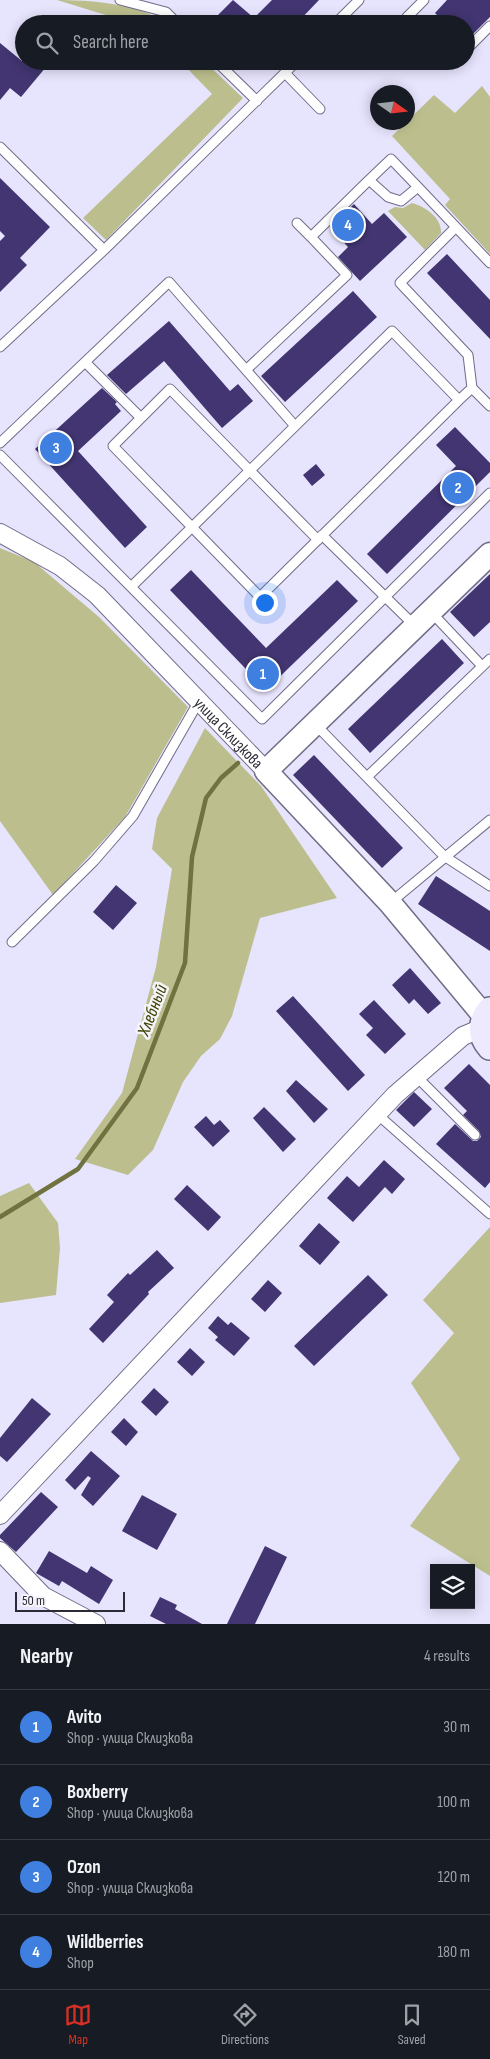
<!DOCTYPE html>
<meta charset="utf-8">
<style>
:root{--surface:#171b24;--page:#242831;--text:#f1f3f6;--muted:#9ea1a6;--line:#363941;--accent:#d93025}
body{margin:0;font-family:"Sofia Sans Condensed",sans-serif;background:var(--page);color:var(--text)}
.controls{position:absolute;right:15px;bottom:15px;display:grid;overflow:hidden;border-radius:0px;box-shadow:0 2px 12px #0003}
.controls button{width:45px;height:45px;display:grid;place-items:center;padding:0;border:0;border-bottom:1px solid var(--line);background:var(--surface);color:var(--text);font:25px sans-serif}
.compass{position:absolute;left:370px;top:85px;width:45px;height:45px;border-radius:50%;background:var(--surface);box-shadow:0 2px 12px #0003;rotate:104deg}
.scale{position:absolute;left:15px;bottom:12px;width:110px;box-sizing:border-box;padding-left:5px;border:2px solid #2c2a36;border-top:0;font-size:14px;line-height:18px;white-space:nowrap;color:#2c2a36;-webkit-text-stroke:4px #f4f4fa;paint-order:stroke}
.you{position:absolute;left:264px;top:602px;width:18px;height:18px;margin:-12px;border:4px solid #fff;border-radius:50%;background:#1a73e8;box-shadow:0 0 0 8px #1a73e833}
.badge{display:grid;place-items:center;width:32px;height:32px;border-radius:50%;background:var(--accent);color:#fff;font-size:16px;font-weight:700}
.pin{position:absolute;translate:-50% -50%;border:2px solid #fff;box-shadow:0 1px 5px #0006}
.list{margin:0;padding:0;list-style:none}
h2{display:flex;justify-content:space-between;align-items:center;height:65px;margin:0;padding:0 20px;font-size:21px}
h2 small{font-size:16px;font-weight:400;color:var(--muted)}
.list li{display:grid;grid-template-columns:32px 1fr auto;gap:15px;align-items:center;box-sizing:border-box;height:75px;padding:0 20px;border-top:1px solid var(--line)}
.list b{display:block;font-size:19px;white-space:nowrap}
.list p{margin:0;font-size:16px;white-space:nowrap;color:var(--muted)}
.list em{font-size:16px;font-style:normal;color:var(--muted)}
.icon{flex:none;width:28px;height:28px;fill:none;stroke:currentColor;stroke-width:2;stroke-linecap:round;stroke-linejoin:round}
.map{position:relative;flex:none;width:490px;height:1624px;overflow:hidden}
.search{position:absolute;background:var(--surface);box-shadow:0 2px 12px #0003;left:15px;right:15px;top:15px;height:55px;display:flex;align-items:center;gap:12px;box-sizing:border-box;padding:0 18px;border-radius:28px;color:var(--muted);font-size:19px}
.sheet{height:365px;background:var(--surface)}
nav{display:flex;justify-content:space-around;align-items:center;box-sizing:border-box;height:70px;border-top:1px solid var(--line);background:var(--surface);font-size:14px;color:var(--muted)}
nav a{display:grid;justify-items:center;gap:2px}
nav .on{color:var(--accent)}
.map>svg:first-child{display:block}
.green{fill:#bcbf8d}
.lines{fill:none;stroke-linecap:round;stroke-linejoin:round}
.stream{stroke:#707240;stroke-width:4.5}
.building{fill:#423571}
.service-casing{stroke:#706c88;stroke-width:11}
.minor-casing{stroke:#706c88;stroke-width:20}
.tertiary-casing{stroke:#706c88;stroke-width:25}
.secondary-casing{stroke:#706c88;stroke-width:28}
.service{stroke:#fff;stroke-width:9}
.minor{stroke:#fff;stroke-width:18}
.tertiary{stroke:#fff;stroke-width:22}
.secondary{stroke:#edeafe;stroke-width:25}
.labels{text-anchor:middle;stroke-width:5;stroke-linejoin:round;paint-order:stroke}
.street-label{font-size:16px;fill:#2c2a36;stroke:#f4f4fa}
.water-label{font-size:18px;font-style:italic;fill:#404102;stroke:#f4f4fa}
</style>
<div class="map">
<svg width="490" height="1624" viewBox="0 0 490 1624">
<rect width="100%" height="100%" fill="#e7e4fd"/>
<path class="green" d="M 57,0 C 86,0 143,3 165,24 L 135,24 Z
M 180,61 L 204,61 L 243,98 L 106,240 L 83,218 L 212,94 Z
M 482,86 L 490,97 L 490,254 L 445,205 L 450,199 L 392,136 L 434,95 L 455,113 Z
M 412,203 C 426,207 442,218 441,233 L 425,250 L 388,211 L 395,207 L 403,208 Z
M 0,548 L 34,562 L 99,617 L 188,707 L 125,817 L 53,895 L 0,821 Z
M 205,728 L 261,786 L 337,898 L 260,918 L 232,1016 L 220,1039 L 201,1056 L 183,1082 L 153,1150 L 128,1175 L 75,1159 L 122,1093 L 156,967 L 172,869 L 152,849 L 157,818 Z
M 29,1183 L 58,1223 L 60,1248 L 56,1295 L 0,1303 L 0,1196 Z
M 490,1227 L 490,1576 L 410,1526 L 460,1459 L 411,1383 L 454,1333 L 423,1300 Z"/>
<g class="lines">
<path class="stream" d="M 0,1217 L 78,1169 L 137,1088 L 185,963 L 192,857 L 206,798 L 221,778 L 238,763"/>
</g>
<path class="building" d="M 233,0 L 254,18 L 272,0 L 319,0 L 296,24 L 209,24 Z
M 447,0 L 490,0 L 490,17 L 466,41 L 466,24 L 446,24 L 435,13 Z
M 0,43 L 22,61 L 51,61 L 21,97 L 10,88 L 0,100 Z
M 0,178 L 50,227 L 20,258 L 27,265 L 0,292 L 0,241 L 5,236 L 0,231 Z
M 354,204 L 372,224 L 384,213 L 407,237 L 360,281 L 338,257 L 348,247 L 330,227 Z
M 447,254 L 490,300 L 490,339 L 427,273 Z
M 353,291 L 377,317 L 285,402 L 261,376 Z
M 169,321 L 230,391 L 238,384 L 253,401 L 222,428 L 164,361 L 126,394 L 107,375 Z
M 102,388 L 117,402 L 115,404 L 121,411 L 78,451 L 147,527 L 125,548 L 35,449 Z
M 455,427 L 490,463 L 490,472 L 387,574 L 367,554 L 456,466 L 436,445 Z
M 316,464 L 325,475 L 312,486 L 303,475 Z
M 191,570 L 266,648 L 337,580 L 358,601 L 266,690 L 170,590 Z
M 490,574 L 490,622 L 474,637 L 450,612 Z
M 442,639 L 464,663 L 370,753 L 348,729 Z
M 314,755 L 403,848 L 382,868 L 293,775 Z
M 436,876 L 490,911 L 490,951 L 418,904 Z
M 116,885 L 137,903 L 113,930 L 93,912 Z
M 410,968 L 441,1003 L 428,1014 L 414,999 L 409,1004 L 392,985 Z
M 293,996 L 365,1075 L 348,1091 L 276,1011 Z
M 374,1000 L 406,1034 L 385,1054 L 366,1035 L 373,1028 L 359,1014 Z
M 469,1064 L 490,1085 L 490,1182 L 485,1188 L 436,1144 L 455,1124 L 473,1141 L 477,1141 L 481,1137 L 479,1131 L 463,1115 L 467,1111 L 444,1088 Z
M 296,1080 L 328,1109 L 314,1123 L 286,1091 Z
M 414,1092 L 432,1109 L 414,1127 L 396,1110 Z
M 264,1107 L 296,1139 L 283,1152 L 253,1118 Z
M 206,1116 L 214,1125 L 220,1120 L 230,1131 L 213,1147 L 194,1127 Z
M 384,1160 L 405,1179 L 392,1194 L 385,1187 L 353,1222 L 327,1198 L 347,1176 L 359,1187 Z
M 187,1185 L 221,1217 L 208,1231 L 174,1199 Z
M 319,1223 L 340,1242 L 320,1265 L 299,1246 Z
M 157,1250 L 174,1268 L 148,1292 L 149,1294 L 103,1343 L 89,1329 L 114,1302 L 107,1295 L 128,1273 L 130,1275 Z
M 368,1275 L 388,1295 L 314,1366 L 294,1346 Z
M 268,1280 L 282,1293 L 265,1312 L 251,1299 Z
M 218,1316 L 228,1325 L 231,1322 L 250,1338 L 234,1356 L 215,1340 L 218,1337 L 208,1328 Z
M 190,1348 L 205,1362 L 192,1376 L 177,1362 Z
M 154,1388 L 169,1402 L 156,1416 L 141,1402 Z
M 32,1398 L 51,1414 L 7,1462 L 0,1456 L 0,1438 Z
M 124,1418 L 138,1432 L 126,1446 L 111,1432 Z
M 91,1451 L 120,1476 L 93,1506 L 81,1495 L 91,1478 L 88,1476 L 75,1490 L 65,1480 Z
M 41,1492 L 58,1507 L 16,1552 L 0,1538 L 0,1535 Z
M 142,1495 L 177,1514 L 157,1550 L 122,1531 Z
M 265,1546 L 287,1557 L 255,1624 L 227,1624 Z
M 49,1551 L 87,1573 L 91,1566 L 113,1580 L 99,1604 L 62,1581 L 59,1586 L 36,1573 Z
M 160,1597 L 177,1605 L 175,1609 L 202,1624 L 166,1624 L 150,1616 Z"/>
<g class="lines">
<g class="service-casing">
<path id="service" d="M 120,0 L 166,12 L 178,24
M 335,24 L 359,0
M 414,24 L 407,17 L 424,0
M 466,50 L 490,26
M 216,61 L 257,101
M 451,61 L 455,61
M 285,73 L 320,109
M 0,147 L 104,250
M 369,180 L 391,159 L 418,187
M 297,223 L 311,237
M 456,227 L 400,283 L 468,355 L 472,388 L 490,406
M 0,347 L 104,250 L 297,61
M 86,363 L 141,418
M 246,370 L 347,275 L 311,237 L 369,180 L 388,197 L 401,201 L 418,187 L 490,263
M 0,443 L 169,282 L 295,426
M 0,455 L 262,719 L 490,493
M 322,535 L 415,626
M 318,540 L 170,389 L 113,446 L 260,597 L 459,400 L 472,388
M 131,587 L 392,331 L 459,400
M 431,612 L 482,666
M 315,724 L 444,856 L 490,886
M 367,777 L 490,659
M 390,903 L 490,820
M 12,942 L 94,861 L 133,816 L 199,701
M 416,1076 L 475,1135
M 377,1114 L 490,1214"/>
</g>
<g class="minor-casing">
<g id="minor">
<path id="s1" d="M 0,533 L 60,566 L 97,595 L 266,771"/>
<path d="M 0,1515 L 395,1095 L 463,1036 L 482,1028"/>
<path d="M 0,1551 L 43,1596 L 96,1624"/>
</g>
</g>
<g class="tertiary-casing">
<path id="tertiary" d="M 485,1017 L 390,903 L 266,771 L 490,554"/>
</g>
<g class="secondary-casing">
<path id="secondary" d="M 490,1010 C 480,1022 480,1036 490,1047"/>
</g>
<use href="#service" class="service"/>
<use href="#minor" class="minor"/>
<use href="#tertiary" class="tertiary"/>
<use href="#secondary" class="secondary"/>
</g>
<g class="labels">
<g class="street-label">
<text dy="6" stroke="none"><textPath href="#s1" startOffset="306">улица Склизкова</textPath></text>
</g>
<g class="water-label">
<text transform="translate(152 1010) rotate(-69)" y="6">Хлебный</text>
</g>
</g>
</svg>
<div class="controls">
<button><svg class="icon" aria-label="layers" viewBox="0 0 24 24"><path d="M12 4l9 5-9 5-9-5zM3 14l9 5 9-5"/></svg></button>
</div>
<svg class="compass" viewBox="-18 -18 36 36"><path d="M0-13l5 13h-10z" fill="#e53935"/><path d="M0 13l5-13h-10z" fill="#9ea1a6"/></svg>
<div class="scale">50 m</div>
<div class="you"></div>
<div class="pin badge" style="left:263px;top:674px;background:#3f7fe0">1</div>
<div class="pin badge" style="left:458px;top:488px;background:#3f7fe0">2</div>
<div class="pin badge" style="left:56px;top:448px;background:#3f7fe0">3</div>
<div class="pin badge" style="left:348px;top:225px;background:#3f7fe0">4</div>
<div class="search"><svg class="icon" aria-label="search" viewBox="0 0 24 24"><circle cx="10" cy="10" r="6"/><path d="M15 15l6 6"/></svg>Search here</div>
</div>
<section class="sheet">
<h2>Nearby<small>4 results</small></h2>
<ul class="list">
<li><span class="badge" style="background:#3f7fe0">1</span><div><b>Avito</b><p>Shop · улица Склизкова</p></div><em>30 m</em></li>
<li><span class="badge" style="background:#3f7fe0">2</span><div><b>Boxberry</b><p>Shop · улица Склизкова</p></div><em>100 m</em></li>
<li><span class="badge" style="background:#3f7fe0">3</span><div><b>Ozon</b><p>Shop · улица Склизкова</p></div><em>120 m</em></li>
<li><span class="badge" style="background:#3f7fe0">4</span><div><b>Wildberries</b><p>Shop</p></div><em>180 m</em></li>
</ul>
</section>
<nav>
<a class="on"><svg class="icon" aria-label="map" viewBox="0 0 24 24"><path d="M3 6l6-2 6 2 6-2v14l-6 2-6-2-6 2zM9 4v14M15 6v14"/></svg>Map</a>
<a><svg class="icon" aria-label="directions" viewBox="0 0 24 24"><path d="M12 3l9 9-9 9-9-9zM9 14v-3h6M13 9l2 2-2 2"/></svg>Directions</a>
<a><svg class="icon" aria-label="saved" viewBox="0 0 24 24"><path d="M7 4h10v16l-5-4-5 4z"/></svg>Saved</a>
</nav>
